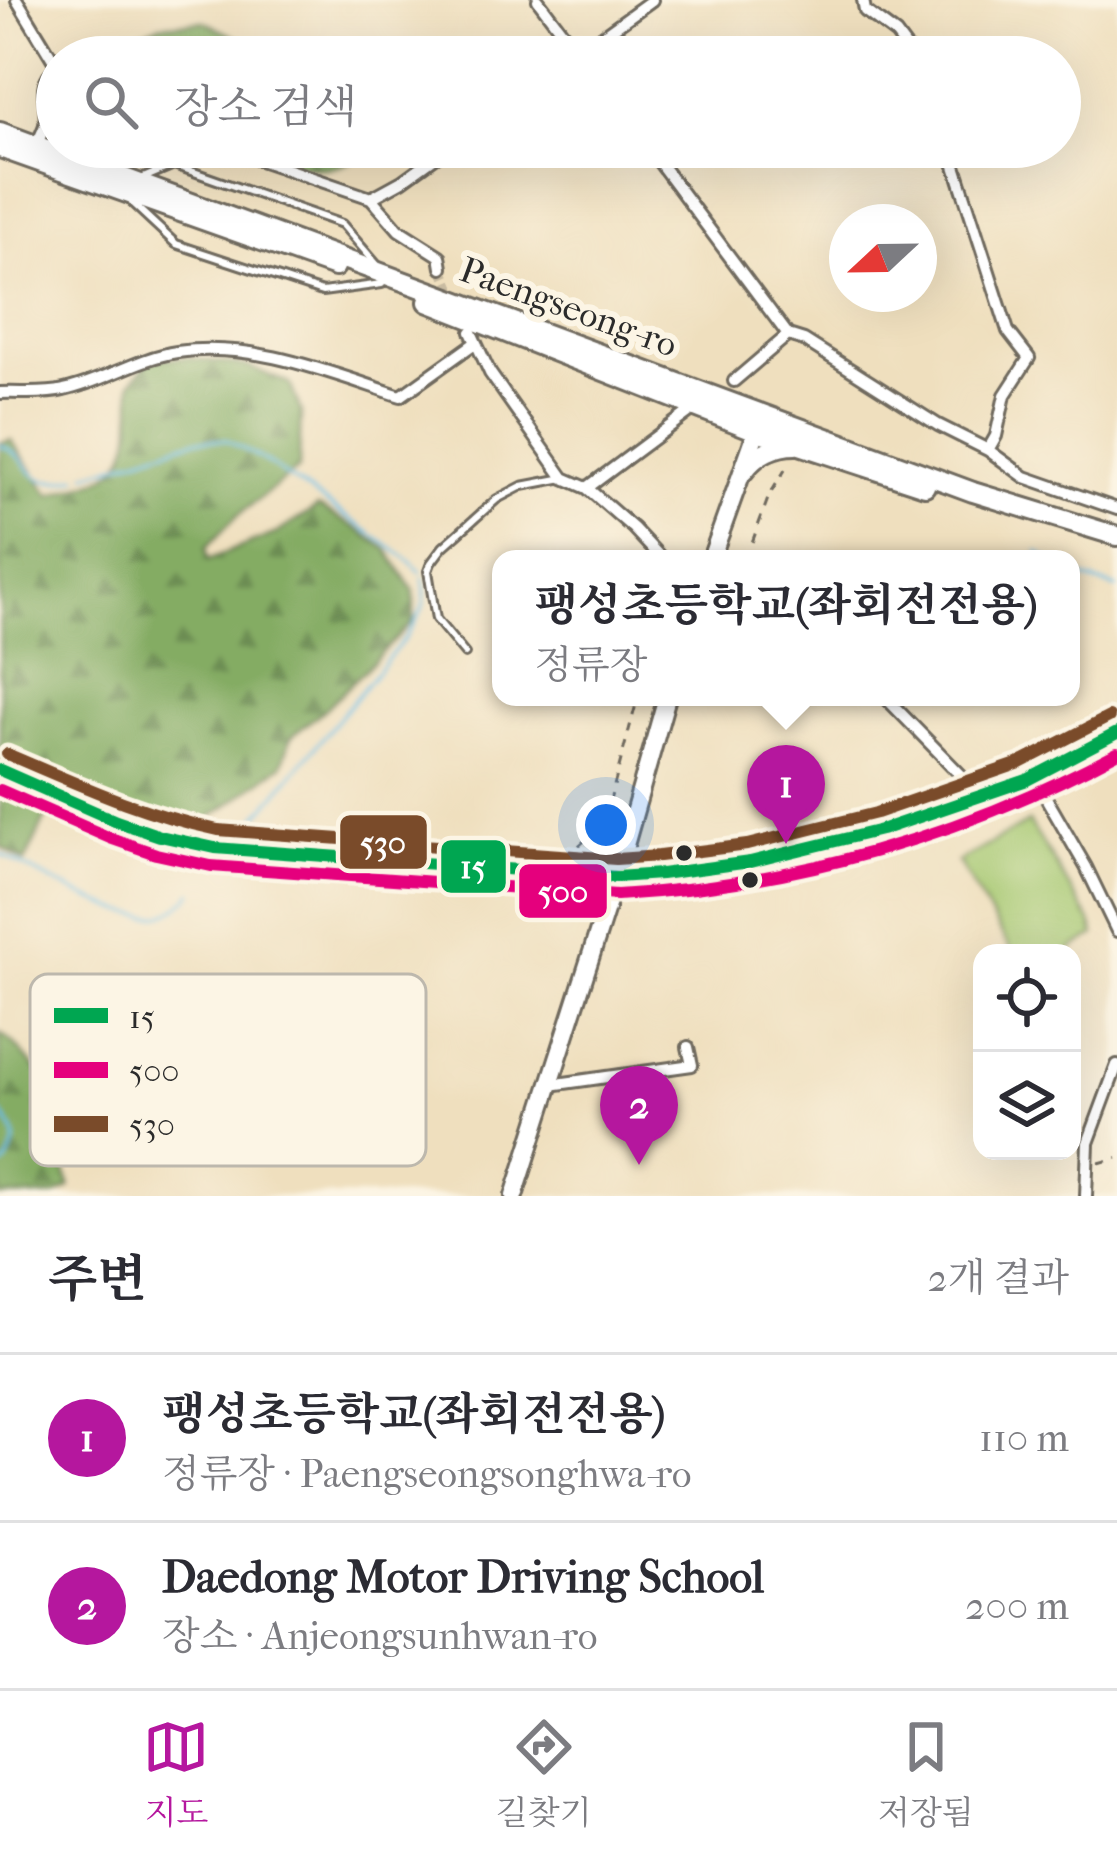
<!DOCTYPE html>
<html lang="ko">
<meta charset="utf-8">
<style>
:root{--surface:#fff;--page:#f7f7f7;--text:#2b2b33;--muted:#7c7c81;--line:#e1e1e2;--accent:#b5179e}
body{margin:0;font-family:"IM FELL French Canon","Noto Serif KR",serif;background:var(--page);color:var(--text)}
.controls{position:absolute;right:36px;bottom:36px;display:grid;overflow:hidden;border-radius:24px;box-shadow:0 12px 48px #0002}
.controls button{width:108px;height:108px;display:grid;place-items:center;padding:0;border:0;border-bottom:3px solid var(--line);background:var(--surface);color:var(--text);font:60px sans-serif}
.compass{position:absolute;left:829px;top:204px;width:108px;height:108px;border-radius:50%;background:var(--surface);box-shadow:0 12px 48px #0002;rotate:248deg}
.you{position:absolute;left:606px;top:825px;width:42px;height:42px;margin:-30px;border:9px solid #fff;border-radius:50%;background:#1a73e8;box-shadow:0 0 0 18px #1a73e833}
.badge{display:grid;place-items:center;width:78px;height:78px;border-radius:50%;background:var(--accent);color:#fff;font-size:39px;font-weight:700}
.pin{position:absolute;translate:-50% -99px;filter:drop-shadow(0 3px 6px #0008)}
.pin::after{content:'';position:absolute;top:63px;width:42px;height:36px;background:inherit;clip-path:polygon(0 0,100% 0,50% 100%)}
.popup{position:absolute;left:492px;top:550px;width:588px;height:156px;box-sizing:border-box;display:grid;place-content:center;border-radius:24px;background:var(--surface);filter:drop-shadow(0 3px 9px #0005);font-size:39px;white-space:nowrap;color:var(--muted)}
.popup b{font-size:45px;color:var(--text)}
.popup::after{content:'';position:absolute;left:50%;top:100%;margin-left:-24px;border:24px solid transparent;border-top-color:var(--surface)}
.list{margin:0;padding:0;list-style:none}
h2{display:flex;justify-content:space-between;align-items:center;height:156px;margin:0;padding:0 48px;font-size:51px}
h2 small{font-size:39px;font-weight:400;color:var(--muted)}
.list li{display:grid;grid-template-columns:78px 1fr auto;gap:36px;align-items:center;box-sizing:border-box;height:168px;padding:0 48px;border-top:3px solid var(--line)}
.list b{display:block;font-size:45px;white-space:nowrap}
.list p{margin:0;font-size:39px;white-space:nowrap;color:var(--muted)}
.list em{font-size:39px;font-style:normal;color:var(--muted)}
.icon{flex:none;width:66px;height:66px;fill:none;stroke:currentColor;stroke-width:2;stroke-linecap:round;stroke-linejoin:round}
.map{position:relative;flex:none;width:1117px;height:1196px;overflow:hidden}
.search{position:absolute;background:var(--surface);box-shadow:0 12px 48px #0002;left:36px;right:36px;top:36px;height:132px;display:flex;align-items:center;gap:30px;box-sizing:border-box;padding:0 42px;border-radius:66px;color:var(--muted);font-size:45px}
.sheet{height:492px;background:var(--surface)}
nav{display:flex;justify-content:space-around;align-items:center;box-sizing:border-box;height:168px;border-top:3px solid var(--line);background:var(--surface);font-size:33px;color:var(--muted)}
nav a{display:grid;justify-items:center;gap:6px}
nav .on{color:var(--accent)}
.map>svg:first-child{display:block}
.forest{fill:url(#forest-firs);stroke:#586c47;stroke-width:3}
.pitch{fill:#a6c871;stroke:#687a4e;stroke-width:3}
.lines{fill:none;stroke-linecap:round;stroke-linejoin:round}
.stream{stroke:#68bee5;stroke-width:3}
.minor-tunnel{stroke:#c8bba1;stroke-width:10;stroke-dasharray:10 5;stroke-linecap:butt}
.service-casing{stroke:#706a5e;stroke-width:12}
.minor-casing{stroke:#706a5e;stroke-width:16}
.tertiary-casing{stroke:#706a5e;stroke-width:20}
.secondary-casing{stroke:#706a5e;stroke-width:22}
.primary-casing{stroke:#706a5e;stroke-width:24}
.path{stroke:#706a5e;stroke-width:3;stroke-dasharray:9 9;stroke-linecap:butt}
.service{stroke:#fff;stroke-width:6}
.minor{stroke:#fff;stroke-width:10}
.tertiary{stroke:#fff;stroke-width:14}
.secondary{stroke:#fff;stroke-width:16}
.primary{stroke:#fff;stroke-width:18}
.bus-1-casing{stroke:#fcf5e5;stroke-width:21}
.bus-2-casing{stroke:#fcf5e5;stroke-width:21}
.bus-3-casing{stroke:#fcf5e5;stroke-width:21}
.bus-1{stroke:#00a651;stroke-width:12}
.bus-2{stroke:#e5007d;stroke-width:12}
.bus-3{stroke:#7a4b2a;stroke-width:12}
.bus-dot{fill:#2b2b2b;stroke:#fcf5e5;stroke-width:4.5}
.labels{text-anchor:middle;stroke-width:12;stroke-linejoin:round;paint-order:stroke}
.street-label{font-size:36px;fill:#2b2b2b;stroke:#fcf5e5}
.key{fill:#fcf5e5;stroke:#bdb8ad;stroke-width:3}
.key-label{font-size:33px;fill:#2b2b2b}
.line-badge{stroke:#fcf5e5;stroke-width:4.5}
.badge-label{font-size:33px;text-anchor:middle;font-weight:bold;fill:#fff}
</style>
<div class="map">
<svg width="1117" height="1196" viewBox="0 0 1117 1196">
<defs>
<pattern id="forest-firs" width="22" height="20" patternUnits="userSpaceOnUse" patternTransform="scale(3)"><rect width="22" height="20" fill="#84ac63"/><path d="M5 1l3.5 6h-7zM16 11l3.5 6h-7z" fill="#6c8c52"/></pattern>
</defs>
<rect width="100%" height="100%" fill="#fcf5e5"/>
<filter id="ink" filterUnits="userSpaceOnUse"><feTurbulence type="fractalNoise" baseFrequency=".00833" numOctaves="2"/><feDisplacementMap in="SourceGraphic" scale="24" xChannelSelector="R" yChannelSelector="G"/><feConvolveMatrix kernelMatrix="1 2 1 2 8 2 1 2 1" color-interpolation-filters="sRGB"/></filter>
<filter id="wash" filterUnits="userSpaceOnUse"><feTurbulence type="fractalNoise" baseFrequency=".004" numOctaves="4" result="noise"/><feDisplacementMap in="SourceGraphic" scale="48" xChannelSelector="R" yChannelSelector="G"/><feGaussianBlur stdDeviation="2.7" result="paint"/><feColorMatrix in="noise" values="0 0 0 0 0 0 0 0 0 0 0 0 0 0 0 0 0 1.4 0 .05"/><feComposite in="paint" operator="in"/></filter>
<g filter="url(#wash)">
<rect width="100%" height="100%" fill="#efdfbe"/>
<path class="forest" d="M 204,21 L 274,57 L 84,57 L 160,25 Z
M 250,147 L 372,147 C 329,184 296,164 250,147 Z
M 150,358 L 190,358 L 247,366 L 290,384 L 301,412 L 299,468 L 236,517 L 206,548 L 208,560 L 277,533 L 318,507 L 354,527 L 387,549 L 414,591 L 414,621 L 327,707 L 291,737 L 282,765 L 211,817 L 191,839 L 61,785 L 25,862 L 0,846 L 0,443 L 11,440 L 50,495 C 67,489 91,485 107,475 C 137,456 133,413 131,383 Z
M 0,1033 C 19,1045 30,1065 47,1081 L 37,1105 L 63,1164 L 70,1188 L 54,1196 L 0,1196 Z"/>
<path class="pitch" d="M 1029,822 L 1091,922 L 1095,935 L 1065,953 L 1013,953 L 958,862 Z"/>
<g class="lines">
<path class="stream" d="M 0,445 C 38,460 21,492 78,477
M 87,474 L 195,440 L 226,440 L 260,458 L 404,556 L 421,572
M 1038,552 L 1048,559
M 1071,574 L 1117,588
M 247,829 L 406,637 C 420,615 429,606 423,578
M 0,854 C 37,872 123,924 162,915 C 176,911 184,902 193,892
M 0,1112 C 18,1133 20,1140 6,1165 L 0,1167"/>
</g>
</g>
<g filter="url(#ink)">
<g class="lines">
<path class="minor-tunnel" d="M 442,268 L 457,302"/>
<g class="service-casing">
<path id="service" d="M 141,179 L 174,165 L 342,224 L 378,266
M 132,203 L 176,244 L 322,292 L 382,284
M 465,654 L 436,619 L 428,571 L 431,563 L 443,547 L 497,499 L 522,486 L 564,478"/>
</g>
<g class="minor-casing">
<path id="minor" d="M 17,0 L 57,66
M 538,0 L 579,54
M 863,0 L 865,11 L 896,34 L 913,57
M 573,57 L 652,0
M 37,145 C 39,138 43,132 45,125 C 49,100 34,86 57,66
M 222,147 L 371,198 L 399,230 L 440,256 L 442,268
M 648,147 L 788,335
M 949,147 L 1008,331 L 1029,358 L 1005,395 L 996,436 L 988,450
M 371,198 L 402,181 L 449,147
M 471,332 L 490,373 L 564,478 L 587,488 L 633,528 L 662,559
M 788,335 L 804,340 L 938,425 L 988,450 L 1025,477 L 1117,509
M 734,381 L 788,335
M 0,393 C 20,392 44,395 64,390 C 103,382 137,358 177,352 C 254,341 330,373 401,396 L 475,343
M 587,488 L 689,412
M 885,697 L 962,776 L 977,798
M 1034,777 L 1086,867 L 1117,931
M 550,1085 L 692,1065 L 688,1047
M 1086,1196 L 1088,1143 L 1117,1065"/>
</g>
<g class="tertiary-casing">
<path id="tertiary" d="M 0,770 L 116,821 L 160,836 L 215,848 L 616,877 C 736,873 854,843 966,802 C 989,793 1013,786 1035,776 C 1063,763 1090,747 1117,733"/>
</g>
<g class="secondary-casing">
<path id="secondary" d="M 711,559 L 761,419
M 514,1196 L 616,877 L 667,697"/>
</g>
<g class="primary-casing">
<path id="primary" d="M 0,132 L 973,492 L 1117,536
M 0,148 L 335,267
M 428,302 L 757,431 L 925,486
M 744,471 C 756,454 775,445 796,445"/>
</g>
<path class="path" d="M 746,559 L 769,496 L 785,470
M 903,704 L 911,697
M 567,859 C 578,843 594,836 605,819 L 638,697
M 1099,1163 L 1117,1158"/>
<use href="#service" class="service"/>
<use href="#minor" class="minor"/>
<use href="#tertiary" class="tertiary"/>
<use href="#secondary" class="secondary"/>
<use href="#primary" class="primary"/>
<g class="bus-1-casing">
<path id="bus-1" d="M 0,770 L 116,821 L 160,836 L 215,848 L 616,877 L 661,874 L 750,862 L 881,830 L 1027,780 L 1117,733"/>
</g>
<g class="bus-2-casing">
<path id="bus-2" d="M 0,790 L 110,838 L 156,854 L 211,866 L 617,895 C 792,885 963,836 1117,753"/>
</g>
<g class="bus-3-casing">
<path id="bus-3" d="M 7,754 C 80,785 139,813 218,830 L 616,859 L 659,856 L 747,845 L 876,813 L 1020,763 L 1109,717"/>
</g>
<use href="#bus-1" class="bus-1"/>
<use href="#bus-2" class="bus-2"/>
<use href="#bus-3" class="bus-3"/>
</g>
</g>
<g class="bus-dot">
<circle cx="684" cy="853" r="10"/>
<circle cx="750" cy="880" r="10"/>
</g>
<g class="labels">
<g class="street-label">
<text transform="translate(569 306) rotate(20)" y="13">Paengseong-ro</text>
</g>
</g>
<rect x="30" y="974" width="396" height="192" rx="18" class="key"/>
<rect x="54" y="1008" width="54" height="15" fill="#00a651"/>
<rect x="54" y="1062" width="54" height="16" fill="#e5007d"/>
<rect x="54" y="1116" width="54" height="16" fill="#7a4b2a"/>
<g class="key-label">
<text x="129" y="1028">15</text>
<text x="129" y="1082">500</text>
<text x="129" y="1136">530</text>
</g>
<g class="line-badge">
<rect x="338" y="813" width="91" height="58" rx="12" fill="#7a4b2a"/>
<rect x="439" y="838" width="69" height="57" rx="12" fill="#00a651"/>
<rect x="517" y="862" width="92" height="58" rx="12" fill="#e5007d"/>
</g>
<g class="badge-label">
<text x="383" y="854">530</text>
<text x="473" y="878">15</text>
<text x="563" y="903">500</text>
</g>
</svg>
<div class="controls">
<button><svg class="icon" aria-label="locate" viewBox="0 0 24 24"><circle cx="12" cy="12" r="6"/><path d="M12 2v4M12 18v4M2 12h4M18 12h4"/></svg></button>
<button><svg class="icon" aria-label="layers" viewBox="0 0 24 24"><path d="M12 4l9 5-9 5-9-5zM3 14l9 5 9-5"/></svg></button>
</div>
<svg class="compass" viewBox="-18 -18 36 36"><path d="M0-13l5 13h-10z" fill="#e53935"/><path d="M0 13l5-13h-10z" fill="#7c7c81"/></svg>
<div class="you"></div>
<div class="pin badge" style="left:786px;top:844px">1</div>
<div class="popup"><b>팽성초등학교(좌회전전용)</b>정류장</div>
<div class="pin badge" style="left:639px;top:1165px">2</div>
<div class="search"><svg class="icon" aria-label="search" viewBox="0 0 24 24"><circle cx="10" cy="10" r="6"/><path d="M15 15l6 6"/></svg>장소 검색</div>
</div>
<section class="sheet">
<h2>주변<small>2개 결과</small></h2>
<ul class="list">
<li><span class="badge">1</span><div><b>팽성초등학교(좌회전전용)</b><p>정류장 · Paengseongsonghwa-ro</p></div><em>110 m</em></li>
<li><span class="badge">2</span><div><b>Daedong Motor Driving School</b><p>장소 · Anjeongsunhwan-ro</p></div><em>200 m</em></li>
</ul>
</section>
<nav>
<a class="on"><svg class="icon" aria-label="map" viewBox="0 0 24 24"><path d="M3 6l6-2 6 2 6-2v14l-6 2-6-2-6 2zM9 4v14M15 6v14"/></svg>지도</a>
<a><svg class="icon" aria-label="directions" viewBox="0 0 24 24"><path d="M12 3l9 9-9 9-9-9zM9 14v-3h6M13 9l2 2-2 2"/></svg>길찾기</a>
<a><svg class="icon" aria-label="saved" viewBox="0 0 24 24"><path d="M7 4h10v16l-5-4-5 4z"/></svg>저장됨</a>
</nav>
